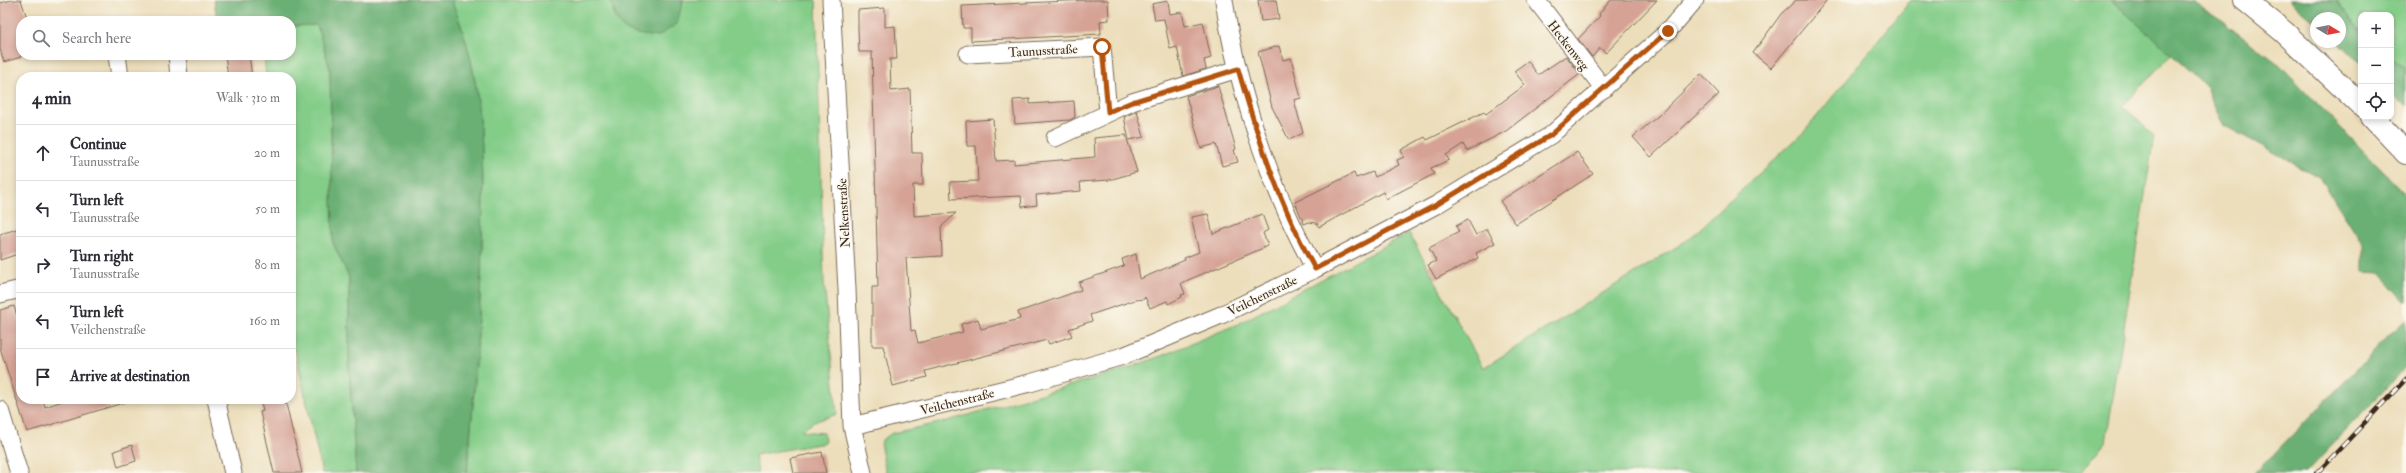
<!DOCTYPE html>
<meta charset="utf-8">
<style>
:root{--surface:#fff;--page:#f2f2f3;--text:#2b2b33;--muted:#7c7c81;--line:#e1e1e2}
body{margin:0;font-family:"IM FELL Double Pica",serif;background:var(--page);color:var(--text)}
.controls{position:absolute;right:12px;top:12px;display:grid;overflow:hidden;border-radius:8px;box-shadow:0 2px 6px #0003}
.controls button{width:36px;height:36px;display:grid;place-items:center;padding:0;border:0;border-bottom:1px solid var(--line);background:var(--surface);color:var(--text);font:20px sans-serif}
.compass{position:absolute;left:2310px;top:12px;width:36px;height:36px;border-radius:50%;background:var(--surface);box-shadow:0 2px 6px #0003;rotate:100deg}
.stop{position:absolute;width:12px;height:12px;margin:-9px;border:3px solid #b45309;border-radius:50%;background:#fff}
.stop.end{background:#b45309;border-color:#fff;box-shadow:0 1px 4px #0008}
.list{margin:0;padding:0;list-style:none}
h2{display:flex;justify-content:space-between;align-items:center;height:52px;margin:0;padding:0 16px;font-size:17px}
h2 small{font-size:13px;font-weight:400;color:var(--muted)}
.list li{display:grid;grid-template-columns:26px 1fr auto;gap:12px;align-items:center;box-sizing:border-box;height:56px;padding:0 16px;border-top:1px solid var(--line)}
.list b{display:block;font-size:15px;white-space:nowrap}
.list p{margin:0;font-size:13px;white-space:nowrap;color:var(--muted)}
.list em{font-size:13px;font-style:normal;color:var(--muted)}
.icon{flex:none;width:22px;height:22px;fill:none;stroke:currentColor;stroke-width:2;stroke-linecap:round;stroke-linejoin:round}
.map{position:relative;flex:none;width:2406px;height:473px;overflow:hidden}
.search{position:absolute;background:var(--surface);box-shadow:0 2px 6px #0003;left:16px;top:16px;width:280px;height:44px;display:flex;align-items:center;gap:10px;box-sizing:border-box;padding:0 14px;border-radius:16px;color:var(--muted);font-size:15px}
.panel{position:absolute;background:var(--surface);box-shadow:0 2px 6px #0003;left:16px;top:72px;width:280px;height:332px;border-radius:16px}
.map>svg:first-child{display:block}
.green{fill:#84cd89;stroke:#607c54}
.forest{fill:#6bb075;stroke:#536d4a}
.building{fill:#d5a295}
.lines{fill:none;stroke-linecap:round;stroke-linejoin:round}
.street-casing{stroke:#796955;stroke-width:19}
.secondary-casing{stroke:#796955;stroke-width:24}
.street{stroke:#fff;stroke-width:17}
.secondary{stroke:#fff;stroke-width:22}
.rail-casing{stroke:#3b2a1e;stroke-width:4.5}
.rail{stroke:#fbf7ec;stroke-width:3;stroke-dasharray:9;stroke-linecap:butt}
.route{stroke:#b45309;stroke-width:5}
.labels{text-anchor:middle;stroke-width:3;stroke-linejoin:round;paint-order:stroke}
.street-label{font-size:13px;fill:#3b2a1e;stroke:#fbf7ec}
</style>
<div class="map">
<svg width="2406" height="473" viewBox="0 0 2406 473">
<rect width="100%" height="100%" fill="#fbf7ec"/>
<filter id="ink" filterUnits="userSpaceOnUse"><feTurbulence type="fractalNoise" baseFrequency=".025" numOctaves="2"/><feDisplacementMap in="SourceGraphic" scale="8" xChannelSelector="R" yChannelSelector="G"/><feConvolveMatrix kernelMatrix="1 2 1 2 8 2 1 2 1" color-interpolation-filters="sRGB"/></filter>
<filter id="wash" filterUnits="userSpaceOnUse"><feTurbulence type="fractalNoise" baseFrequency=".012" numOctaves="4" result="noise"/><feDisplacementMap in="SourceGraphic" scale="16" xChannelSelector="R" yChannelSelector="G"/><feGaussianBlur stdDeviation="0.9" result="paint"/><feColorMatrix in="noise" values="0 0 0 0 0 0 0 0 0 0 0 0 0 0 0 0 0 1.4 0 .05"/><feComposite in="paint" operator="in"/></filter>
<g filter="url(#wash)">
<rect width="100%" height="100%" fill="#ecdebb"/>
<path class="green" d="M 451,0 L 611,0 L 615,19 L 682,7 L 683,0 L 816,0 L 824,283 L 837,414 L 814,422 L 801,431 L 824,433 L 825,443 L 755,455 L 758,473 L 467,473 C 474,397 480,320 482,244 C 484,161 485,76 451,0 Z
M 1911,0 L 2111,0 L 2172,53 L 2123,106 L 2154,136 L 2106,442 L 2080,473 L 886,473 L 881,448 L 882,440 L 892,433 L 944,422 L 1120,371 L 1161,356 L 1238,324 L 1409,233 L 1483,368 L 1689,239 L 1805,131 Z
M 2336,0 L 2406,0 L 2406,69 L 2391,57 L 2391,15 L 2361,15 L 2361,32 Z
M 317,25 L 330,69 L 333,243 L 349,277 L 349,367 L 356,473 L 322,473 L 295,350 L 291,351 L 291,77 L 266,77 L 264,55 L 291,55 L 291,26 Z"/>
<path class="forest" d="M 214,0 L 451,0 C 485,76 484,161 482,244 C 480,320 474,397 467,473 L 356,473 L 349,367 L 349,277 L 333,243 L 330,69 L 317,25 L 291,26 L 291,21 L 217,21 Z
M 611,0 L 683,0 L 677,24 L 657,37 C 627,33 618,33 611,0 Z
M 2111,0 L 2193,0 L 2280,65 L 2406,195 L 2406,302 L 2380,273 L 2363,272 L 2363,245 L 2320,177 L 2223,125 L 2204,84 Z
M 2289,0 L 2336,0 L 2361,32 L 2361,63 L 2339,42 L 2340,18 L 2316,18 L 2316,23 Z
M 2391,57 L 2406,69 L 2406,107 L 2391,92 Z
M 2406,319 L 2406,367 L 2306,473 L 2255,473 Z"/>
<g id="blocks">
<path class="building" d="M 12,0 L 21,0 L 28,21 L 21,21 L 21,57 L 4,62 L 0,49 L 0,3 Z
M 1088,0 L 1108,0 L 1109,20 L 1100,21 L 1101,34 L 971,41 L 971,28 L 963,28 L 962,6 Z
M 1258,0 L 1276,0 L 1279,19 L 1261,21 Z
M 1611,0 L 1657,0 L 1606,53 L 1600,48 L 1592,57 L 1578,39 L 1600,16 L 1599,14 Z
M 1796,0 L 1827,0 L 1771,68 L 1753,53 L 1781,14 Z
M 1168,1 L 1170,14 L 1182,12 L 1185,26 L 1203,22 L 1211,58 L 1204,60 L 1206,69 L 1183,76 L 1177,47 L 1170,49 L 1164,19 L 1155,20 L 1152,4 Z
M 885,8 L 885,27 L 895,26 L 897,59 L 890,59 L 891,91 L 910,89 L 912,153 L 922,153 L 923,185 L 913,185 L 914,216 L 956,213 L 941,227 L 942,256 L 906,258 L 911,331 L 915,330 L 918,343 L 963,332 L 961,324 L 978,319 L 981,329 L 1020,319 L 1018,312 L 1081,290 L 1079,282 L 1124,266 L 1122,259 L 1136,254 L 1140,279 L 1185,260 L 1184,258 L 1199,252 L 1191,217 L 1208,214 L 1213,234 L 1262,214 L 1268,230 L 1263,233 L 1268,246 L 1181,283 L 1185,294 L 1181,295 L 1182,297 L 1168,304 L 1167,301 L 1150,308 L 1145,297 L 1144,299 L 1135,300 L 1090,315 L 1092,321 L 1069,329 L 1072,336 L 1049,344 L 1047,340 L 925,371 L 927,377 L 893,386 L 883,346 L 872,346 L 872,287 L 878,287 L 872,52 L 859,52 L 858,28 L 858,10 Z
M 1279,46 L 1283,60 L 1291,58 L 1301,98 L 1294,100 L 1303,133 L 1289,140 L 1272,107 L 1258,52 Z
M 225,55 L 249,55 L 252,77 L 228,77 Z
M 1566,56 L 1580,74 L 1506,131 L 1467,151 L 1463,144 L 1446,155 L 1449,160 L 1431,168 L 1434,174 L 1386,199 L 1383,192 L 1319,227 L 1317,223 L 1309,222 L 1304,224 L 1295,202 L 1354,173 L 1356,178 L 1373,172 L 1375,177 L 1399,165 L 1397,160 L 1404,157 L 1401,150 L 1425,137 L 1427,140 L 1484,112 L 1486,114 L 1525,85 L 1514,71 L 1528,61 L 1538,75 Z
M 1701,74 L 1719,94 L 1651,157 L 1633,137 L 1658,116 Z
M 1218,86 L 1236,149 L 1234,150 L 1238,162 L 1222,166 L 1216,144 L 1201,148 L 1186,96 Z
M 1030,99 L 1030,104 L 1074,101 L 1075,117 L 1070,120 L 1015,124 L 1013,100 Z
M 1137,111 L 1144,137 L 1129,140 L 1124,117 Z
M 993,119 L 996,161 L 1014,160 L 1014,164 L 1095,157 L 1094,138 L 1126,135 L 1137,172 L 1109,180 L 1080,182 L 1081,191 L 1036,195 L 1037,205 L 1022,207 L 1021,196 L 951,199 L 950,182 L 978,181 L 976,146 L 967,146 L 966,121 Z
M 1577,152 L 1593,174 L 1516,224 L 1500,201 Z
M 1468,220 L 1476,235 L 1487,229 L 1495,243 L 1476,253 L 1478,258 L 1436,279 L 1428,265 L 1436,261 L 1429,248 L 1459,232 L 1456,226 Z
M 21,228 L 21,253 L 0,260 L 0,234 Z
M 14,306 L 21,330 L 21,399 L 43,399 L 45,407 L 69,399 L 125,399 L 126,402 L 27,432 L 0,348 L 0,310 Z
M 260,399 L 285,399 L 302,473 L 274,473 L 260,412 L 263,411 Z
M 132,445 L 136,461 L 118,467 L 114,451 Z
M 822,452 L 826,473 L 793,473 L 790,458 Z"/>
</g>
</g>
<g filter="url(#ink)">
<use href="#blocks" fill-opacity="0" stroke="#796955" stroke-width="1"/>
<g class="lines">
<g class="street-casing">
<path id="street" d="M 831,0 L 847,289 L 851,400 L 852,426 L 863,473
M 1224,0 C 1237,88 1271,191 1315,269
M 1536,0 L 1604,89
M 968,54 L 1102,47 L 1108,112
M 117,55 L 120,77
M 177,55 L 179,77
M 1055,138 L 1132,102 L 1238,69
M 0,294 L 21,289
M 216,399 L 233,473
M 0,410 L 19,473
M 852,426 L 1030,383 L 1123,356 L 1221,315 L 1315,269 L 1436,205 L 1551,135 L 1668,31 L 1695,0"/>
</g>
<g class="secondary-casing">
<path id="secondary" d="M 2245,0 L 2284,32 L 2361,105
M 2372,117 L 2406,153"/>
</g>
<use href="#street" class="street"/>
<use href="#secondary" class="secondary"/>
<g class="rail-casing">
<path id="rail" d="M 2317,473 L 2406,379"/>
</g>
<use href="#rail" class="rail"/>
</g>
</g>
<g class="lines" filter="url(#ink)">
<path class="route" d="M 1102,47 L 1108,112 L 1132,102 L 1238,69 C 1258,138 1280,206 1315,269 L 1436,205 L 1551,135 L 1668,31"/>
</g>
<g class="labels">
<g class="street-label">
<text transform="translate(1569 45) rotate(52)" y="5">Heckenweg</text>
<text transform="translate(1043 50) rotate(-3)" y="5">Taunusstraße</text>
<text transform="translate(843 213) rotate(-93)" y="5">Nelkenstraße</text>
<text transform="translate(1262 295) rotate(-26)" y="5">Veilchenstraße</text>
<text transform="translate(957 401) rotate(-14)" y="5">Veilchenstraße</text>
</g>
</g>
</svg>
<div class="controls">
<button>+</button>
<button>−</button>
<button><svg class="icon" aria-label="locate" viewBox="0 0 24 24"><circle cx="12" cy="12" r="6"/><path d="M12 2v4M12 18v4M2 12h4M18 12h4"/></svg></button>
</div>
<svg class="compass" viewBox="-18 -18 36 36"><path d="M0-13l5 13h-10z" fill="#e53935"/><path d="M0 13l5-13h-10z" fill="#7c7c81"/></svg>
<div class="stop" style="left:1102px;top:47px"></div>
<div class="stop end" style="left:1668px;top:31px"></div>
<div class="search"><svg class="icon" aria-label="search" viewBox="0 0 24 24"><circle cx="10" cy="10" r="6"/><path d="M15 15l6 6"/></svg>Search here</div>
<section class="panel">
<h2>4 min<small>Walk · 310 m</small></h2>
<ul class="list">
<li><svg class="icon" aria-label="ahead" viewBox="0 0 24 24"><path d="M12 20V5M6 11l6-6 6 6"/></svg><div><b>Continue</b><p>Taunusstraße</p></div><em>20 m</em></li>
<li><svg class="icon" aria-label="left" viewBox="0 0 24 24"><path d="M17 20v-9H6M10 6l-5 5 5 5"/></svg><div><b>Turn left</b><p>Taunusstraße</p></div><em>50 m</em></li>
<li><svg class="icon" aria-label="right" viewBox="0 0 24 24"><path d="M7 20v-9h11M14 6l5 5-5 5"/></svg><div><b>Turn right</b><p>Taunusstraße</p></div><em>80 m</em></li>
<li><svg class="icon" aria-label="left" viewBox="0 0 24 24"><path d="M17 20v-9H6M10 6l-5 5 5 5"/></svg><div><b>Turn left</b><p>Veilchenstraße</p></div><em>160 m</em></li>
<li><svg class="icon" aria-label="arrive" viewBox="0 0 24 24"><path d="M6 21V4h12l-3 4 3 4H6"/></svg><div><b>Arrive at destination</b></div></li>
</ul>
</section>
</div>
